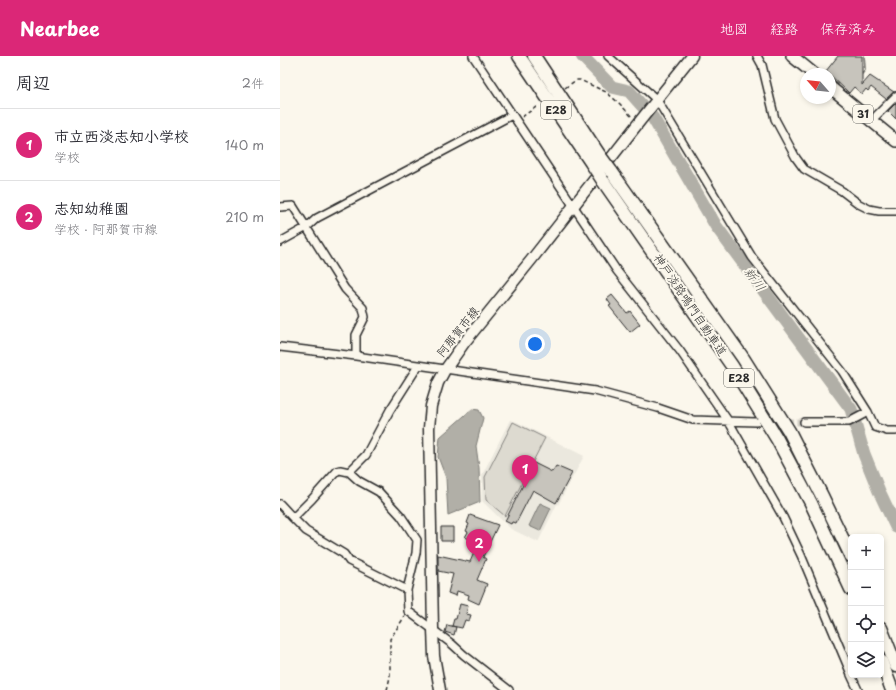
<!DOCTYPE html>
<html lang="ja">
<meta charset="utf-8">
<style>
:root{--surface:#fff;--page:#f7f7f7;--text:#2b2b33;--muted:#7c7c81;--line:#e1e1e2;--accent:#db2777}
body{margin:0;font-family:"Playpen Sans","Klee One",sans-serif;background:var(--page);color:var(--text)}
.controls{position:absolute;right:12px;bottom:12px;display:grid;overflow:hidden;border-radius:6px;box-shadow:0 2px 6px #0003}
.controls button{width:36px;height:36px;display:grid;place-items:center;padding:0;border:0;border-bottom:1px solid var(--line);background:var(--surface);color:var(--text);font:20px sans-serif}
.compass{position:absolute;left:520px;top:12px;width:36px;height:36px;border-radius:50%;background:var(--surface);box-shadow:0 2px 6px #0003;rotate:298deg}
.you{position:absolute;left:255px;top:288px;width:14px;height:14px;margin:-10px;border:3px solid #fff;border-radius:50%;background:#1a73e8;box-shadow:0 0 0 6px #1a73e833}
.badge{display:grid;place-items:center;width:26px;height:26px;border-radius:50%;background:var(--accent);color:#fff;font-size:13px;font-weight:700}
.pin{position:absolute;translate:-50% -33px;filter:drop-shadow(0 1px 2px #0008)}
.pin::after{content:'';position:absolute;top:21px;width:14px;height:12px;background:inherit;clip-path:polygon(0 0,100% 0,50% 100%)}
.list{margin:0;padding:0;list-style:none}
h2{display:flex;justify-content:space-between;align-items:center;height:52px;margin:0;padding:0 16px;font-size:17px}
h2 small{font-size:13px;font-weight:400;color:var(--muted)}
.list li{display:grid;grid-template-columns:26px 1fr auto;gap:12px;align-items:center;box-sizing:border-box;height:72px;padding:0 16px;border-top:1px solid var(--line)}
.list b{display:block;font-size:15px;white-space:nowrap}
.list p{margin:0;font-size:13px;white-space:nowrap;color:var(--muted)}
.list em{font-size:13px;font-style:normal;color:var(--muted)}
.icon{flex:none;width:22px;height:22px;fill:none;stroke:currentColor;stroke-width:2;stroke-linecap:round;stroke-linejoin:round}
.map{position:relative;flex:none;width:616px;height:634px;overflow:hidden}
header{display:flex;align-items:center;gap:24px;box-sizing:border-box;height:56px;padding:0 20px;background:var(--accent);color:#fff}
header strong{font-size:19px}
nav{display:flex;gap:22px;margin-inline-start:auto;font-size:14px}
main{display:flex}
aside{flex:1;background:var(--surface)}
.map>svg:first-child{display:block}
.built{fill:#ebe8de}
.green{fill:#dddad0;stroke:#84827e}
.water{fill:#b1afa7;stroke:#7b7a75}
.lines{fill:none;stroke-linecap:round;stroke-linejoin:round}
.stream{stroke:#7b7a75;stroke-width:2}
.river{stroke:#b1afa7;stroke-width:13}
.building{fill:#c7c4bc;stroke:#2b2b2b}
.street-tunnel{stroke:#d1cec5;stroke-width:7;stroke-dasharray:7 3.5;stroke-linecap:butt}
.street-casing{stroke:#2b2b2b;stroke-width:10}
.secondary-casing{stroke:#2b2b2b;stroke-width:13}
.primary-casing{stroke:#2b2b2b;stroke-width:14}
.highway-casing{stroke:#2b2b2b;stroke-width:15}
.path{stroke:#2b2b2b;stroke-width:1.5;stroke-dasharray:4 3;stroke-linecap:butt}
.street{stroke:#fbf7ec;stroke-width:7}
.secondary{stroke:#fbf7ec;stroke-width:10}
.primary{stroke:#fbf7ec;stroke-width:11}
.highway{stroke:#fbf7ec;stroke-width:12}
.highway-bridge-casing{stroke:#2b2b2b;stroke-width:15;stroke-linecap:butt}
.highway-bridge{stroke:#fbf7ec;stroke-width:12}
.labels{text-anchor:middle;stroke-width:4;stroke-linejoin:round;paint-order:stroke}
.shield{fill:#fbf7ec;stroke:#696865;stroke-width:1}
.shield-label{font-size:11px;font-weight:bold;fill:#2b2b2b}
.street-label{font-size:12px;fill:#2b2b2b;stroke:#fbf7ec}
.water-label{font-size:13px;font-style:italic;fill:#5a5956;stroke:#fbf7ec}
</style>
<header>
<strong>Nearbee</strong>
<nav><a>地図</a><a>経路</a><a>保存済み</a></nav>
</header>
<main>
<aside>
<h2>周辺<small>2件</small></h2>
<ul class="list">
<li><span class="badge">1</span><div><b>市立西淡志知小学校</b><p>学校</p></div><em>140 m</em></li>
<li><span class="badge">2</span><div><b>志知幼稚園</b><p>学校 · 阿那賀市線</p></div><em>210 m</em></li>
</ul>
</aside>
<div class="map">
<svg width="616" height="634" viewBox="0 0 616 634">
<rect width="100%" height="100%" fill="#fbf7ec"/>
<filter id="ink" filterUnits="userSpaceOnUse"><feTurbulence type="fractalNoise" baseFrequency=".025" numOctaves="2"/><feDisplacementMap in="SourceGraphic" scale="8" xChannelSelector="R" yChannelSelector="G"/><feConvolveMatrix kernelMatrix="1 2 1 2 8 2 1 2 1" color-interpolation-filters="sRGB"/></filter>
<g filter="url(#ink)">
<path class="built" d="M 230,364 L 237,366 L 304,400 L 278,449 L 277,448 L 258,486 L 231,473 L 202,445 L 202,419 Z"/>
<path class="green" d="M 233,366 L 265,382 L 225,460 L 206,444 L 205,421 Z"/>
<path class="water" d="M 192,353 L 199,354 L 203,362 L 196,390 L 199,412 L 200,446 L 168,459 L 166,422 L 158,401 L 160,381 Z
M 260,447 L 271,452 L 260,475 L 249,470 Z"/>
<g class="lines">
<path class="stream" d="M 580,20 L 585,14 L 584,0
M 550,23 L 558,28 L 560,26"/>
<path class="river" d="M 302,0 L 332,31 L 349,35 L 373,62 L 436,170 L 571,353 L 584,398 L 599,435 L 616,471"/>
</g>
<path class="building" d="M 558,0 L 582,0 L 582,29 L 590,20 L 614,36 L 606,43 L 591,31 L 588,35 L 586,33 L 582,38 L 574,31 L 569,37 L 546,15 Z
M 616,47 L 616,63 L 608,55 Z
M 332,239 L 347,257 L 350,255 L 360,268 L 350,276 L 329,250 L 331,249 L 327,243 Z
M 254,407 L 272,416 L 276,410 L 292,417 L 276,447 L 253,434 L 236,467 L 232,466 L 231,468 L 225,465 Z
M 190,459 L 218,469 L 203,501 L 206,503 L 197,524 L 207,528 L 199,548 L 188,543 L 189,539 L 177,535 L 176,540 L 168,537 L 173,518 L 158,515 L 158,499 L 190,506 L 198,487 L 185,481 L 188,476 L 186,475 L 189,468 L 187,467 Z
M 161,471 L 173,471 L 173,485 L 161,485 Z
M 180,548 L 188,550 L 186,558 L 191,559 L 189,565 L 185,564 L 182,572 L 172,570 L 174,563 L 176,563 Z
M 167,569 L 176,571 L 174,579 L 165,576 Z"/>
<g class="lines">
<path class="street-tunnel" d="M 485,366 L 524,366"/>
<g class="street-casing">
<path id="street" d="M 193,0 L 337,215 L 400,295 L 449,366 L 503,461 L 521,499 L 571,618
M 328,0 L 377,44 L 472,201 L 562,315 L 588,356 L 595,371 L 607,375 L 616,375
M 477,0 L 482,9 L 495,63 L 516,102 L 524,113 L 562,135 L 579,148 L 589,153 L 599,155 L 616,155
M 591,65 L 616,40
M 0,151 L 13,150 L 65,233 L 83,252 L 85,261 L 76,279 L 76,300
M 0,186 L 27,171 L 37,162 L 232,59
M 0,291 L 76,300 L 315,335 L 378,352 L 413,364 L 476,366
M 524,366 L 569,366 L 588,356
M 69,416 L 86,399 L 110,354 L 138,310
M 0,448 L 13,462 L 32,443 L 57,415 L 60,414 L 69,416 L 79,425 L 99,436 L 121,460 L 137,484 L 136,497 L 127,534 L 128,555 L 172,588 L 184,599 L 229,634
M 13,462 L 26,475 L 64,498 L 69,505 L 127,534
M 571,619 L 578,634"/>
</g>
<g class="secondary-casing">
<path id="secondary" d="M 160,634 L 154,600 L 153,573 L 149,372 L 151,350 L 158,327 L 165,314 L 184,287 L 252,203 L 360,65 L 412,0"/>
</g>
<g class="primary-casing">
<path id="primary" d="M 512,0 L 534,18
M 550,31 L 616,85"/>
</g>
<g class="highway-casing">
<path id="highway" d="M 239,0 L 312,108
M 254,0 L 320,100
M 331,115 L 463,302 L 509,375 L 542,440 L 571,500
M 323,125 L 452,310 L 497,383 L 531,447 L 571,533
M 601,572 L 616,610
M 601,605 L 612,634"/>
</g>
<path class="path" d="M 285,32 L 296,24 L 300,24 L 326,36 L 340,48 L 352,61
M 242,61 L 259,49
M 107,634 L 110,621 L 110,583 L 125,560"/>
<use href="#street" class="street"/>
<use href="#secondary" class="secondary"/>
<use href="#primary" class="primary"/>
<use href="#highway" class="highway"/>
<g class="highway-bridge-casing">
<path id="highway-bridge" d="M 320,100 L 331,115
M 312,108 L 323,125"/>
</g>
<use href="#highway-bridge" class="highway-bridge"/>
</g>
</g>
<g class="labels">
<g class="shield">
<rect x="261" y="45" width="30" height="18" rx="3"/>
<rect x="573" y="49" width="20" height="18" rx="3"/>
<rect x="444" y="313" width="30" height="18" rx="3"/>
</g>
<g class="shield-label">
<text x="276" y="58">E28</text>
<text x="583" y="62">31</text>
<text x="459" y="326">E28</text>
</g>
<g class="street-label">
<text transform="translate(410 249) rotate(56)" y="4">神戸淡路鳴門自動車道</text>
<text transform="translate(178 276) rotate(-52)" y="4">阿那賀市線</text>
</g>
<g class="water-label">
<text transform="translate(475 223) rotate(54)" y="5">新川</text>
</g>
</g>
</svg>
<div class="controls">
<button>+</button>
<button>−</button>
<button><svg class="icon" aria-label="locate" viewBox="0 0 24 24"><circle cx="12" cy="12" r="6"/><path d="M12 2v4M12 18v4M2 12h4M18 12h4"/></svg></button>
<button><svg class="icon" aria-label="layers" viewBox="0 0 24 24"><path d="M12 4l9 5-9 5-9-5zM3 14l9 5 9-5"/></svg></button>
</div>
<svg class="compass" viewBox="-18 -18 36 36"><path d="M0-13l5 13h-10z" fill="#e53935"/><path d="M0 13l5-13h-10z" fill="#7c7c81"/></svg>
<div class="you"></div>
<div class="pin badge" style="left:245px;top:432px">1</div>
<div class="pin badge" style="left:199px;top:506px">2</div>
</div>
</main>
